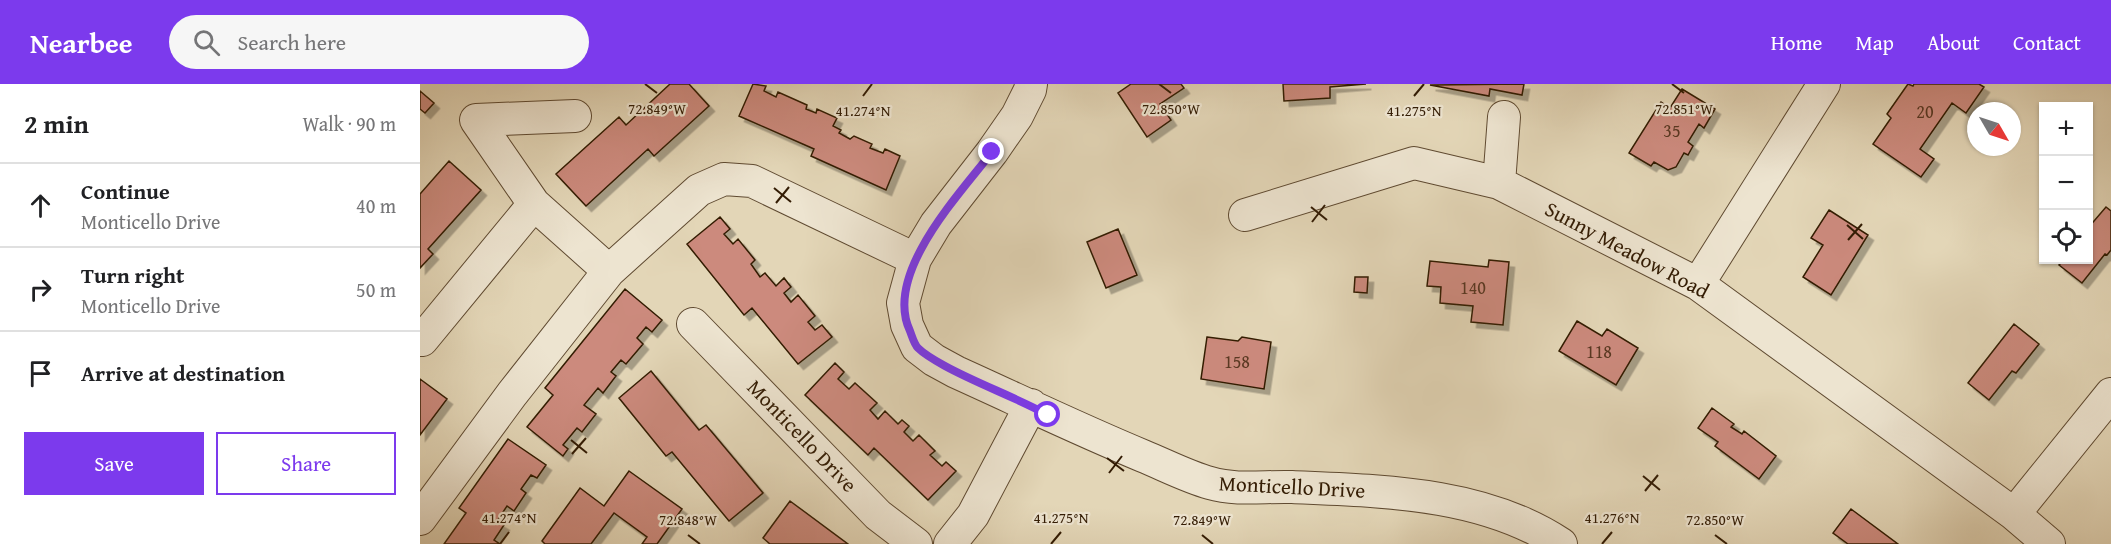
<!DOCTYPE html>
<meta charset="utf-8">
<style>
:root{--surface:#fff;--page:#f6f6f6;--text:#202124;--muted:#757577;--line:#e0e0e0;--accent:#7c3aed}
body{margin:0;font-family:"Gentium Book Plus",serif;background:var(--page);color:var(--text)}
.controls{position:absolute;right:18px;top:18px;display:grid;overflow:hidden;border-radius:0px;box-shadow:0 2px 4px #0004}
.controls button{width:54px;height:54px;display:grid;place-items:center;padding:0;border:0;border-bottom:2px solid var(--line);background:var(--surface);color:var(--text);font:30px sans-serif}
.compass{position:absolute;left:1547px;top:18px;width:54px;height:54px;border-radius:50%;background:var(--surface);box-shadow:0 2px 4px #0004;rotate:129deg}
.stop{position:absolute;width:18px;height:18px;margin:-14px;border:4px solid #7c3aed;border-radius:50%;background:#fff}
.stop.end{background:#7c3aed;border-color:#fff;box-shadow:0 2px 6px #0008}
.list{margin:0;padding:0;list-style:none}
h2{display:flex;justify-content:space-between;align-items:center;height:78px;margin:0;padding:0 24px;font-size:26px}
h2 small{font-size:20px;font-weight:400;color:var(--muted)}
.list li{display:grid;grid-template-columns:39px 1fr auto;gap:18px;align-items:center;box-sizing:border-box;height:84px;padding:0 24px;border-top:2px solid var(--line)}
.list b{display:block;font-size:22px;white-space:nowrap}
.list p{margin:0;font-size:20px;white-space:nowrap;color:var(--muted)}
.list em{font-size:20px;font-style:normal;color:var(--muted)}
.actions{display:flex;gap:12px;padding:18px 24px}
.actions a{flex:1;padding:14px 0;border:2px solid var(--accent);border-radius:0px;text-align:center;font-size:21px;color:var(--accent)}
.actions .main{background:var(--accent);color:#fff}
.icon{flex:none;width:33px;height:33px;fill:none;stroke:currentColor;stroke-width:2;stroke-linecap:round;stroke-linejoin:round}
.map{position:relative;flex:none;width:1691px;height:460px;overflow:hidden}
header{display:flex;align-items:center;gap:36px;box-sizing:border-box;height:84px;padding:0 30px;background:var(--accent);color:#fff}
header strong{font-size:28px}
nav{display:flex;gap:33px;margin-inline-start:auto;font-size:21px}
.search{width:420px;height:54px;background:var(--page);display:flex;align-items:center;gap:15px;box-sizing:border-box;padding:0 21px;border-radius:33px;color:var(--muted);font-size:22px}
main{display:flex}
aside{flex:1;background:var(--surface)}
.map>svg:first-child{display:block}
.building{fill:#cc8a7d;stroke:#331c04;stroke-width:1.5;filter:url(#shadow)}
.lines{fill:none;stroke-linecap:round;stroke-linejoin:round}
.minor-casing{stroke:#5f4a31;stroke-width:34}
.minor{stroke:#ede4d0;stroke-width:32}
.route{stroke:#7c3aed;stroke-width:8}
.ticks{fill:none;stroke:#331c04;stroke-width:2}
.labels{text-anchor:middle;stroke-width:4.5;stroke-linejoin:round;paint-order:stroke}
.number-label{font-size:18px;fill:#593822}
.street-label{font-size:21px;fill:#331c04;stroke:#ede4d0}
.ticks-label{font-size:15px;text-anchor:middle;fill:#331c04;stroke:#ede4d0;stroke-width:4.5;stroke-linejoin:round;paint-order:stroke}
</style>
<header>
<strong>Nearbee</strong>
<div class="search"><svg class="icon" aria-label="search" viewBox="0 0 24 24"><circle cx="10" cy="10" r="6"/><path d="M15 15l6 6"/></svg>Search here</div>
<nav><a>Home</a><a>Map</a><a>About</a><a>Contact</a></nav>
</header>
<main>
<aside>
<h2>2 min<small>Walk · 90 m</small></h2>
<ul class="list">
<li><svg class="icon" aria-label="ahead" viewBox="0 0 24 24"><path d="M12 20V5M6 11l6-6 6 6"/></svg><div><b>Continue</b><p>Monticello Drive</p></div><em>40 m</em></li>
<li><svg class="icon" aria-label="right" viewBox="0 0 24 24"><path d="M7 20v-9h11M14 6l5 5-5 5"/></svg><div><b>Turn right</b><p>Monticello Drive</p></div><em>50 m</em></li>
<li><svg class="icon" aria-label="arrive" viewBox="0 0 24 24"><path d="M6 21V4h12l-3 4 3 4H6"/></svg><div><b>Arrive at destination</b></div></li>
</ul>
<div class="actions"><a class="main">Save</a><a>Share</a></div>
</aside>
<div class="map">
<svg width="1691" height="460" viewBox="0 0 1691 460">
<defs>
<filter id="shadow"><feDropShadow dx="5.5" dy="5.5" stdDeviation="0" flood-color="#0004"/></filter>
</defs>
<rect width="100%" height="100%" fill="#e3d6b7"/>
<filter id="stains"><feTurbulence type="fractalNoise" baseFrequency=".00333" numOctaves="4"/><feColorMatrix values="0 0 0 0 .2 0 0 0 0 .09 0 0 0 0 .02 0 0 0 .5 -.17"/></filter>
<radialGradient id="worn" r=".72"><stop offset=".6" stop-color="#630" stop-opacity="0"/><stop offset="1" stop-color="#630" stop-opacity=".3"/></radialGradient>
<path class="building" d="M 250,0 L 269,0 L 289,22 L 234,72 L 228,65 L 166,122 L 136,90 L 199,33 L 206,41 Z
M 333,0 L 346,2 L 344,7 L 356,13 L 358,8 L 387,21 L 386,25 L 396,29 L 397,25 L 417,34 L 413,42 L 421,46 L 419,49 L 430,55 L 434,52 L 452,60 L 450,64 L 463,69 L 465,65 L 480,72 L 466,106 L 391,72 L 394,65 L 319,32 Z
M 711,0 L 761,0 L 764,4 L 740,20 L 751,36 L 727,53 L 698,9 Z
M 863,0 L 946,0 L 910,3 L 910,14 L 864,17 Z
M 1104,0 L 1102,11 L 1070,5 L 1069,12 L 1010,1 Z
M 1488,0 L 1493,2 L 1494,0 L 1559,0 L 1564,3 L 1546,29 L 1532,19 L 1500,65 L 1514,75 L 1501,93 L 1453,60 L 1471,34 L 1467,30 Z
M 1262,5 L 1295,25 L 1284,44 L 1279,40 L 1268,58 L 1273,62 L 1268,71 L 1264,69 L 1256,83 L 1248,86 L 1234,78 L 1231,82 L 1209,69 L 1241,18 L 1250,24 Z
M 0,7 L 14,19 L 5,29 L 0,25 Z
M 29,77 L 61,106 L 8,165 L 13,170 L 0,184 L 0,110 Z
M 1686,123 L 1691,127 L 1691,166 L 1687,171 L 1685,170 L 1662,199 L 1639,181 L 1644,176 L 1668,176 L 1668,144 Z
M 1409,126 L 1448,151 L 1411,211 L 1383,193 L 1403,161 L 1391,154 Z
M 300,133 L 310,145 L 304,150 L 313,160 L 318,155 L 335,176 L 331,180 L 340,193 L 345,189 L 356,202 L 364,194 L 371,203 L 364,209 L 371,218 L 378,211 L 395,232 L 388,238 L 395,246 L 402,241 L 412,253 L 378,280 L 332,224 L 324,231 L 267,160 Z
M 698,145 L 717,191 L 686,204 L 667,158 Z
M 1069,176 L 1089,178 L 1083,241 L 1051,238 L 1053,222 L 1020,219 L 1021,203 L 1007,202 L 1010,177 L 1068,183 Z
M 935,193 L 948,193 L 947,209 L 934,208 Z
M 205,205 L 242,236 L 232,248 L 226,243 L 217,254 L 223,260 L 206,280 L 201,276 L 191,288 L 196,292 L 183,309 L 178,304 L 164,321 L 176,330 L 162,348 L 157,344 L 143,361 L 148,365 L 143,372 L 107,343 L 133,311 L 125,304 Z
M 1157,237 L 1182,252 L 1187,245 L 1218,264 L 1196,301 L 1139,267 Z
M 1594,240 L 1619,260 L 1596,289 L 1592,287 L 1569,316 L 1548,299 Z
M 787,253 L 818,257 L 822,253 L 851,258 L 844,305 L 781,295 Z
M 415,279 L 424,288 L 418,295 L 429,305 L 435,299 L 457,319 L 450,326 L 458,335 L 465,327 L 478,340 L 482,336 L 489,342 L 484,348 L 493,357 L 499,351 L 515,367 L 510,371 L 522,382 L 526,378 L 536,387 L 508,416 L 454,364 L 448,371 L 385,311 Z
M 231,287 L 279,346 L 286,341 L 343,409 L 309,437 L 252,368 L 246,372 L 199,314 Z
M 0,295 L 27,315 L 0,351 Z
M 1292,324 L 1314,340 L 1311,343 L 1322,350 L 1324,347 L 1356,372 L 1339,395 L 1295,362 L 1298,358 L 1278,344 Z
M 88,355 L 126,381 L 117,394 L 111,391 L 101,405 L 106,409 L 94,427 L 87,422 L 77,437 L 84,441 L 74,456 L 80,460 L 24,460 L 46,429 L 39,424 Z
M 209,387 L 262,425 L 237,460 L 222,460 L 227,453 L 194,429 L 171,460 L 125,460 L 122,457 L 160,404 L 184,422 Z
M 370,417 L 428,460 L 350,460 L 343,454 Z
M 1431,425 L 1478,460 L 1428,460 L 1413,449 Z"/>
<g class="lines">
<g class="minor-casing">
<path id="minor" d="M 611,0 L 610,6 L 597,32 L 572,68 L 516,140 L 495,175 L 483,219 L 487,241 L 497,263 L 514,276 L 536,288 C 598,316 660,346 723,372 C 745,381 768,393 790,399 C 817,407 845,402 872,403 C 962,407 1063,408 1141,460
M 155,32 L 56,36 L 114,120 L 189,187
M 1079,99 L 1084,33
M 825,131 L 994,79 L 1079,99 L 1278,200 L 1594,430 L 1629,460
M 1278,200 L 1404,0
M 273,240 L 458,431 L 496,460
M 2,256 L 114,120
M 1594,430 L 1691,310
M 0,435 L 92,310 L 189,187 L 279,106 L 304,95 L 332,97 L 495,175
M 530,460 L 553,431 L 611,321"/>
</g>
<use href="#minor" class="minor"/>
</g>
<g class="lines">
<path class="route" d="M 572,68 C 539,111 463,190 490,247 C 492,252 494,260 498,264 C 505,271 516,277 525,282 C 558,300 595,313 628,331"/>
</g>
<path class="ticks" d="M 225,0 L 237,9M 739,0 L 751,9M 1252,0 L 1264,9M 443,12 L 452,0M 994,12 L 1004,0M 354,104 L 371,118M 356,119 L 369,103M 891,123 L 907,136M 892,138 L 905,121M 1427,141 L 1443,155M 1428,156 L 1442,140M 151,356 L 167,369M 152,370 L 166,354M 687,374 L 704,387M 689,389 L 702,372M 1223,392 L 1240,406M 1225,407 L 1238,391M 268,451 L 280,460M 782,451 L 793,460M 1295,451 L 1307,460M 80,460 L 89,448M 631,460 L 641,448M 1182,460 L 1192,448"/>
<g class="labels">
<g class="number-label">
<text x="1505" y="34">20</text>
<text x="1252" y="53">35</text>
<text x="1053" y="210">140</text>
<text x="1179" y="274">118</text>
<text x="817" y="284">158</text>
</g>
<g class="street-label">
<text transform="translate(1207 166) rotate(28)" y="7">Sunny Meadow Road</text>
<text transform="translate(382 352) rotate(46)" y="7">Monticello Drive</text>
<text transform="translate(872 403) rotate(3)" y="7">Monticello Drive</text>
</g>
</g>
<g class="ticks-label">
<text x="237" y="30">72.849°W</text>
<text x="751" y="30">72.850°W</text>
<text x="1264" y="30">72.851°W</text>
<text x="994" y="32">41.275°N</text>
<text x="443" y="32">41.274°N</text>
<text x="89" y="439">41.274°N</text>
<text x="641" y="439">41.275°N</text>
<text x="1192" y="439">41.276°N</text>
<text x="268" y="441">72.848°W</text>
<text x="782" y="441">72.849°W</text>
<text x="1295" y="441">72.850°W</text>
</g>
<rect width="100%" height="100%" filter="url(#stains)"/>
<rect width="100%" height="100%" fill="url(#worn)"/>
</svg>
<div class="controls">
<button>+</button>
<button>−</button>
<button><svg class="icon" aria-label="locate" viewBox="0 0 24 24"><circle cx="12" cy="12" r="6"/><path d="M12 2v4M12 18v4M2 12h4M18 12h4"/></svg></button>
</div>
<svg class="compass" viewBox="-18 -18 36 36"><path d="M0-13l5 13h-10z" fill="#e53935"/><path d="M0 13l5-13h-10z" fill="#757577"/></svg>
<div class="stop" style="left:628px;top:331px"></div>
<div class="stop end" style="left:572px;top:68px"></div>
</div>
</main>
